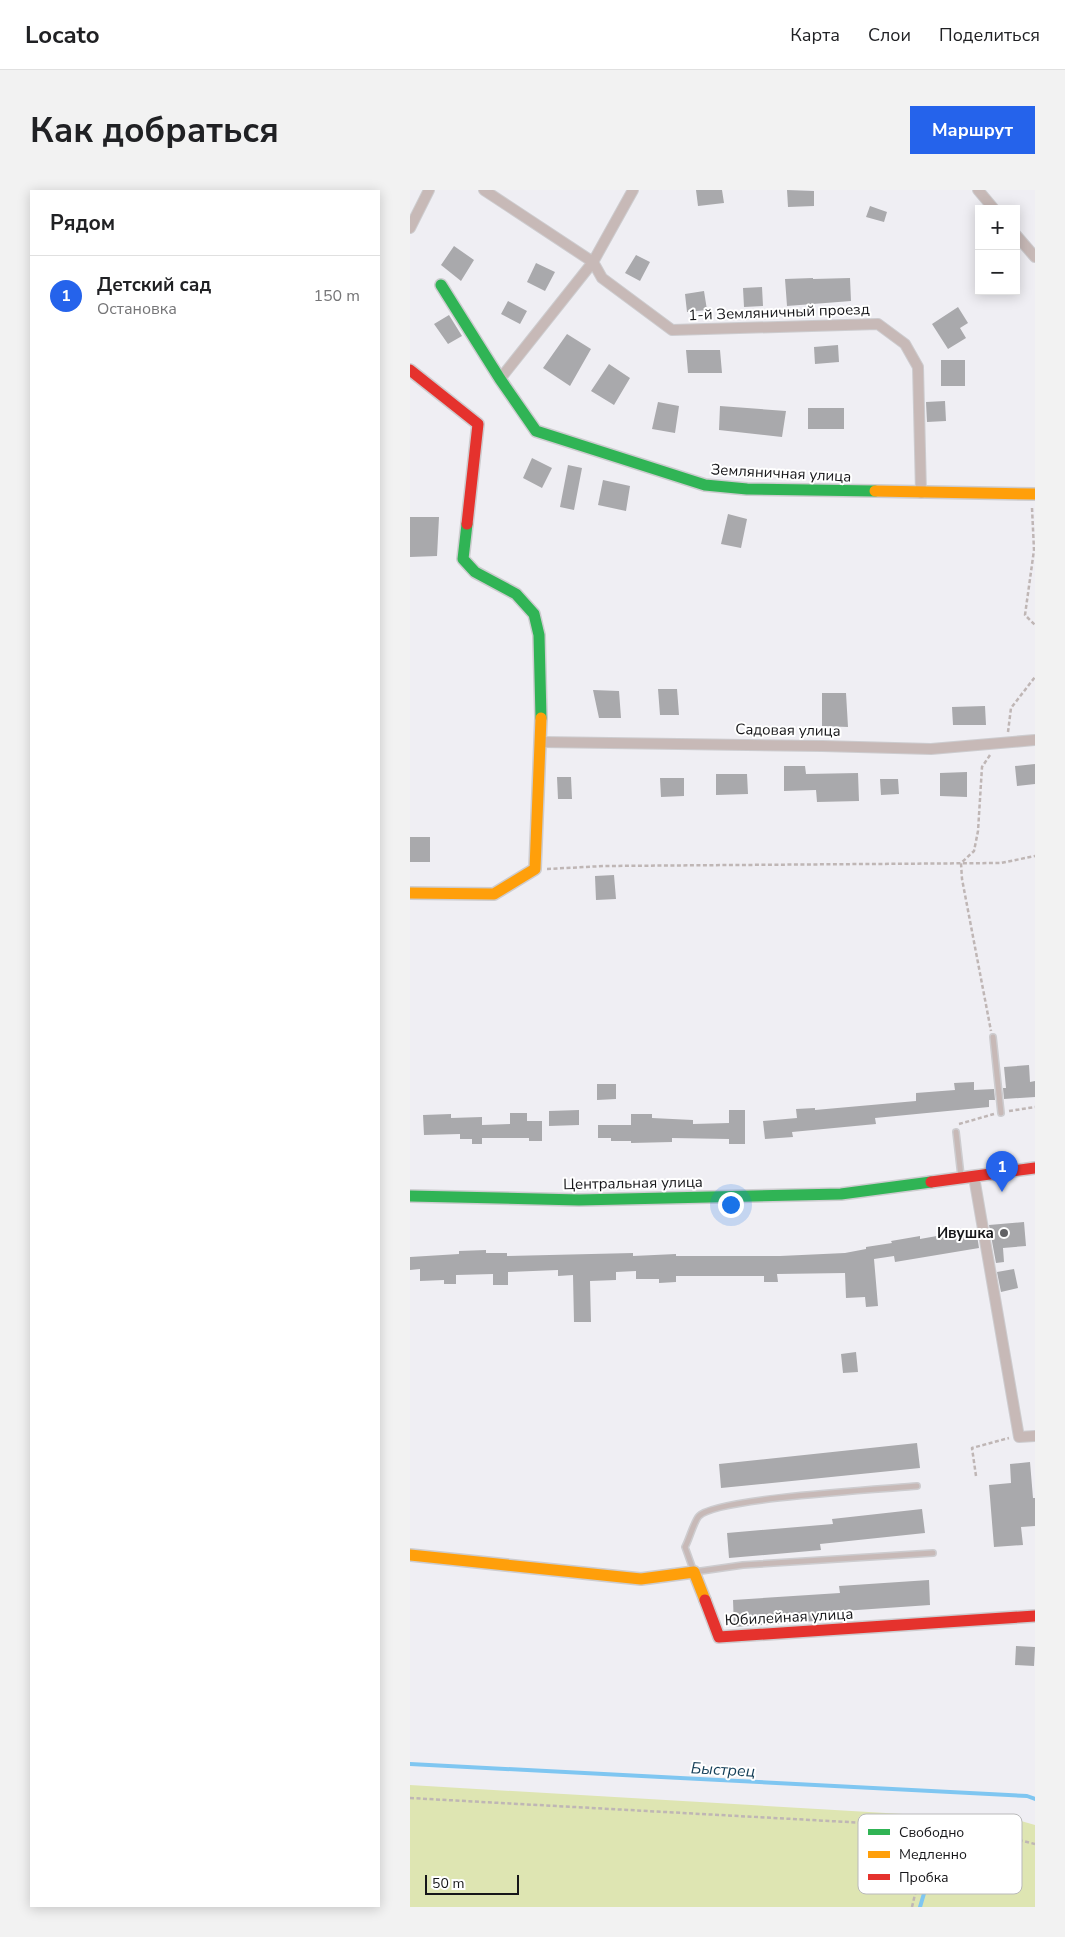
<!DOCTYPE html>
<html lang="ru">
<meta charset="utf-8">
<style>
:root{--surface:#fff;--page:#f2f2f2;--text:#202124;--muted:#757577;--line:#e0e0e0;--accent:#2563eb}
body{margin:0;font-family:"Nunito Sans",sans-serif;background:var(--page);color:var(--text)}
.controls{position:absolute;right:15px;top:15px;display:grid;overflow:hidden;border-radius:0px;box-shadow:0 2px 12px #0003}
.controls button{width:45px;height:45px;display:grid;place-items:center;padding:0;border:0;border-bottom:1px solid var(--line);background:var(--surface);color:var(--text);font:25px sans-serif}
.scale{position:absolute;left:15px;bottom:12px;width:94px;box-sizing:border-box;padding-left:5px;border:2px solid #161619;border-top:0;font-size:14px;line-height:18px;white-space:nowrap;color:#161619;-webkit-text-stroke:4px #fff;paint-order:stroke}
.you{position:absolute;left:320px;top:1014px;width:18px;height:18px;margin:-12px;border:4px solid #fff;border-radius:50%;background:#1a73e8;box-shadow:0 0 0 8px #1a73e833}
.badge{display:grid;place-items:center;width:32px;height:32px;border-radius:50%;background:var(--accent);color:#fff;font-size:16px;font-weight:700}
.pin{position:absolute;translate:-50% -41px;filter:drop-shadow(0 1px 2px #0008)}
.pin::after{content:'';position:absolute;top:26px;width:18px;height:15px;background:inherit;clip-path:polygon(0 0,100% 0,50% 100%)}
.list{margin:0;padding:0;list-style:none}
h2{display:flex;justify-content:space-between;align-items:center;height:65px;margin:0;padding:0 20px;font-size:21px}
h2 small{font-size:16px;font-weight:400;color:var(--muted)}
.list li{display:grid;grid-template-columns:32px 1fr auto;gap:15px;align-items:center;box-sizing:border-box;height:80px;padding:0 20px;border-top:1px solid var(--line)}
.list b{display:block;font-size:19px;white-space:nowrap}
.list p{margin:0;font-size:16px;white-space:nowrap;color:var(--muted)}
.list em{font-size:16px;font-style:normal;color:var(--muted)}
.map{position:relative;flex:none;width:625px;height:1717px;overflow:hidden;border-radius:0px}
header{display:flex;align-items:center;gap:30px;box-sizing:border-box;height:70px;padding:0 25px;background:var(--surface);border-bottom:1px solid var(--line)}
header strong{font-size:24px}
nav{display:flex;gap:28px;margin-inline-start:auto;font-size:18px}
.intro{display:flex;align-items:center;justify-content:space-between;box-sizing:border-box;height:120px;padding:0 30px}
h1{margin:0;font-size:35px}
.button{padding:12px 22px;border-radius:0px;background:var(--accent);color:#fff;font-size:18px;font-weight:700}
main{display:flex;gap:30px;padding:0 30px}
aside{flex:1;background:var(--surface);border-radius:0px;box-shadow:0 2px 12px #0003}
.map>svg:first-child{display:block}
.green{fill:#dee5b2}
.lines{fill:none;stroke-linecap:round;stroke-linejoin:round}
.stream{stroke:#7fc6f1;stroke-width:4}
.building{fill:#a9a9ac}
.lane-casing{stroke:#cdcccf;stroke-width:8}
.street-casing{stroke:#cdcccf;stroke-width:12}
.fast-casing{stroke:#cdcccf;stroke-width:14}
.slow-casing{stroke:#cdcccf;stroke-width:14}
.jam-casing{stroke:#cdcccf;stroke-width:14}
.path{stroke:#bfb6b5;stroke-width:2.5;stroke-dasharray:4 2.5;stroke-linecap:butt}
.lane{stroke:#c7b9b7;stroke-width:5}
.street{stroke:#c7b9b7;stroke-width:10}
.fast{stroke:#30b455;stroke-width:11}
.slow{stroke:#ff9f0a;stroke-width:11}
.jam{stroke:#e5322d;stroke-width:11}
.poi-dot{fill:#626265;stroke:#fff;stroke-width:2}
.labels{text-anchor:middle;stroke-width:4;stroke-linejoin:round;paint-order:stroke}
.street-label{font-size:15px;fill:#161619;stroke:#fff}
.poi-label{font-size:15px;font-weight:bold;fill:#161619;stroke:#fff;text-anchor:end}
.water-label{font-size:16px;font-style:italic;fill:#153f58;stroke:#fff}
.key{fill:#fff;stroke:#b9b9ba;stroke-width:1}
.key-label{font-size:14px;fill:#161619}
</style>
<header>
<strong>Locato</strong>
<nav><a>Карта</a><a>Слои</a><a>Поделиться</a></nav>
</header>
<div class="intro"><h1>Как добраться</h1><a class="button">Маршрут</a></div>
<main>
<aside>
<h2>Рядом<small></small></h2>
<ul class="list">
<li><span class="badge">1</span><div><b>Детский сад</b><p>Остановка</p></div><em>150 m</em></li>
</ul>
</aside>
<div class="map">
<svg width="625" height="1717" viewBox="0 0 625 1717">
<rect width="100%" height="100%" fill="#efeef3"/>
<path class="green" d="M 0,1595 L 611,1631 L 625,1635 L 625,1717 L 0,1717 Z"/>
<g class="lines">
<path class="stream" d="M 0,1574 L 617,1606 L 625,1609
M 510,1717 L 518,1690"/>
</g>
<path class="building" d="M 286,0 L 312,0 L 314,13 L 288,16 Z
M 377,0 L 404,1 L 404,16 L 378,17 Z
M 460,16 L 477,22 L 474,32 L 456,27 Z
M 44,56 L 64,70 L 51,91 L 31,75 Z
M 226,65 L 240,72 L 230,91 L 215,83 Z
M 126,73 L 145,82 L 135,101 L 117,92 Z
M 403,88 L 403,89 L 440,88 L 441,111 L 377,116 L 375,89 Z
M 352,97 L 353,116 L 334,117 L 333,98 Z
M 294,101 L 297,120 L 277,122 L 275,104 Z
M 98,111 L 117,121 L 110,134 L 91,124 Z
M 548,117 L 558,133 L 550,138 L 556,148 L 538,159 L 522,134 Z
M 39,125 L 52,146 L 38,154 L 24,134 Z
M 157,144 L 181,159 L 160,196 L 133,178 Z
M 428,155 L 429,172 L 405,174 L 404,157 Z
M 276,160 L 310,160 L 312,183 L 278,183 Z
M 531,170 L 555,170 L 555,196 L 531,196 Z
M 199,174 L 220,188 L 204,215 L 181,201 Z
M 535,211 L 536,231 L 517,232 L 516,212 Z
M 248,212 L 269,216 L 265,243 L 242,239 Z
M 310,216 L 376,221 L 372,247 L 309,240 Z
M 398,218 L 434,218 L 434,239 L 398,239 Z
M 122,268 L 142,278 L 132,298 L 113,288 Z
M 158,275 L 172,278 L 164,320 L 150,317 Z
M 193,290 L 220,296 L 216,321 L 188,315 Z
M 318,324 L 337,329 L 331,358 L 311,354 Z
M 0,327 L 29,327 L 27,366 L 0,367 Z
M 248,499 L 267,499 L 269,525 L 250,525 Z
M 183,500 L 209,501 L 211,528 L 189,528 Z
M 412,503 L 436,503 L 438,537 L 412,536 Z
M 575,516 L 576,535 L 543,535 L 542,517 Z
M 625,574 L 625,594 L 607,596 L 605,576 Z
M 374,576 L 395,576 L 396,584 L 448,583 L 449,611 L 407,612 L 406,600 L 374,601 Z
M 557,582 L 557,607 L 530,606 L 530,583 Z
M 306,584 L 337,584 L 338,604 L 306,605 Z
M 147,587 L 161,587 L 162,609 L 148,609 Z
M 250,588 L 274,588 L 274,606 L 251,607 Z
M 470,589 L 488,589 L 489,604 L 471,605 Z
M 0,647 L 20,647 L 20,672 L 0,672 Z
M 204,685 L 206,709 L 186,710 L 185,686 Z
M 619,875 L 620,892 L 625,891 L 625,907 L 594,909 L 593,898 L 596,898 L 594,877 Z
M 564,892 L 564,900 L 584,899 L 585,910 L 579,910 L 579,917 L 465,928 L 466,934 L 382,942 L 383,947 L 355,949 L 353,931 L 387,928 L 386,919 L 405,918 L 405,920 L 506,911 L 506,903 L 545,900 L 544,893 Z
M 187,894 L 206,894 L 206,909 L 187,910 Z
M 169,920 L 169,935 L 139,936 L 139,921 Z
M 319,920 L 335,920 L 335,954 L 319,954 L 319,949 L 262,948 L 262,952 L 221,953 L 221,951 L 201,951 L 201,948 L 188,948 L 188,935 L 221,935 L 221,924 L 242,924 L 242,928 L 283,930 L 283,934 L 319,933 Z
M 100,923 L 117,923 L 117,931 L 132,931 L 132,951 L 119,951 L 119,948 L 72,948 L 72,954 L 62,954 L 62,949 L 50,949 L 50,944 L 14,945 L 13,925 L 41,924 L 41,928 L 72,927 L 72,935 L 100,934 Z
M 614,1032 L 616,1056 L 593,1058 L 594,1072 L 586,1073 L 579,1035 Z
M 566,1039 L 569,1058 L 485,1072 L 484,1066 L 464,1069 L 468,1116 L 456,1117 L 455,1107 L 436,1108 L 435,1083 L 367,1084 L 368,1092 L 354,1092 L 354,1086 L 266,1086 L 266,1092 L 249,1093 L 249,1089 L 226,1089 L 226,1081 L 206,1082 L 206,1090 L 180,1091 L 181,1132 L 164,1132 L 163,1085 L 148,1086 L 148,1080 L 98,1082 L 98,1095 L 83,1095 L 83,1084 L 46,1085 L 46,1094 L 34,1094 L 34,1090 L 10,1091 L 10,1079 L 0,1080 L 0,1067 L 49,1064 L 49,1061 L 76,1060 L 76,1063 L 97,1063 L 97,1066 L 223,1063 L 223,1066 L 266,1064 L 266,1066 L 370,1066 L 435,1063 L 456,1059 L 456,1057 L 482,1053 L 481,1051 L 510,1046 L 510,1049 Z
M 604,1079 L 608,1098 L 591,1102 L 587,1082 Z
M 446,1162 L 448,1182 L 433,1183 L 431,1164 Z
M 507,1253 L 510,1278 L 311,1298 L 309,1274 Z
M 620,1272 L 623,1308 L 625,1308 L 625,1336 L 611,1337 L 613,1355 L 584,1357 L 579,1295 L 601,1293 L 600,1274 Z
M 512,1319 L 515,1343 L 410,1354 L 411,1360 L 319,1368 L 317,1343 L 423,1334 L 422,1329 Z
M 519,1390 L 520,1415 L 418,1422 L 418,1430 L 324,1437 L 323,1410 L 430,1403 L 429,1396 Z
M 606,1456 L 625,1457 L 624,1476 L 605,1475 Z"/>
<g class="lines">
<g class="lane-casing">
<path id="lane" d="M 583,847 L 591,923
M 546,942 L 551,986
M 507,1296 C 474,1299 306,1308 289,1326 C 284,1331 279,1350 275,1357 L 284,1382 L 333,1375 L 523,1363"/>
</g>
<g class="street-casing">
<path id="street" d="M 74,0 L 183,72 L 192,88 L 262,140 L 468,134 L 495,154 L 508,177 L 511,303
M 568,0 L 584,19
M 0,38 L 19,0
M 606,45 L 625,67
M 90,189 L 183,72 L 223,0
M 131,552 L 412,556 L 521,559 L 625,550
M 564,987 L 609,1247 L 625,1246"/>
</g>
<g class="fast-casing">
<path id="fast" d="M 31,95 L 90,189 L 126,241 L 295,295 L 337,299 L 465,301
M 57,334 L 53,369 L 65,382 L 106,404 L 124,424 L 129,445 L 131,528
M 0,1006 L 169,1010 L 431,1004 L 521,992"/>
</g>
<g class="slow-casing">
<path id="slow" d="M 465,301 L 625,304
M 0,703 L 84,704 L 125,679 L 131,528
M 0,1365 L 231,1389 L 284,1382 L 295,1410"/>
</g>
<g class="jam-casing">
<path id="jam" d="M 0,180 L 68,234 L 57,334
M 521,992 L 625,978
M 295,1410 L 309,1447 L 625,1426"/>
</g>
<path class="path" d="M 622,318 L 624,360 L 615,425 L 625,435
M 598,542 L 601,518 L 625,487
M 580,565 L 572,577 L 568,641 L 564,661 L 551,673 L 552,689 L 581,841
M 137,679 L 194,676 L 591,673 L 625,666
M 599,921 L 625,917
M 549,934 L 584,924
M 566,1286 L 562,1258 L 599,1248
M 0,1608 L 565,1639 L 625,1654
M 508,1692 C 527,1670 551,1656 575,1641
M 502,1717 L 514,1666 L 518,1636"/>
<use href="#lane" class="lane"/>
<use href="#street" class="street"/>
<use href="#fast" class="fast"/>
<use href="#slow" class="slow"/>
<use href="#jam" class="jam"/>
</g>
<circle class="poi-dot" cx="594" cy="1043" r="5"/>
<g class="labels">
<g class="street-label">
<text transform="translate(369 122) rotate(-2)" y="5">1-й Земляничный проезд</text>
<text transform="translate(371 283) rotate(3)" y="5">Земляничная улица</text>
<text transform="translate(378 540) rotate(1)" y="5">Садовая улица</text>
<text transform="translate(223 993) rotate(-1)" y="5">Центральная улица</text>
<text transform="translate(379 1427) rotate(-3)" y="5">Юбилейная улица</text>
</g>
<g class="poi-label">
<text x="584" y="1048">Ивушка</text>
</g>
<g class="water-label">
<text transform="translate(313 1579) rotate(3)" y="6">Быстрец</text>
</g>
</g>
<rect x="448" y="1624" width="164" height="80" rx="8" class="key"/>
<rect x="458" y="1639" width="22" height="6" fill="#30b455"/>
<rect x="458" y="1661" width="22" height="7" fill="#ff9f0a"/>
<rect x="458" y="1684" width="22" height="6" fill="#e5322d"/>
<g class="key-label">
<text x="489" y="1647">Свободно</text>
<text x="489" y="1669">Медленно</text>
<text x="489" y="1692">Пробка</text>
</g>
</svg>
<div class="controls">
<button>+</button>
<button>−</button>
</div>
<div class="scale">50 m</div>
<div class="you"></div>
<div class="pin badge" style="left:592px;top:1002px">1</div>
</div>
</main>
